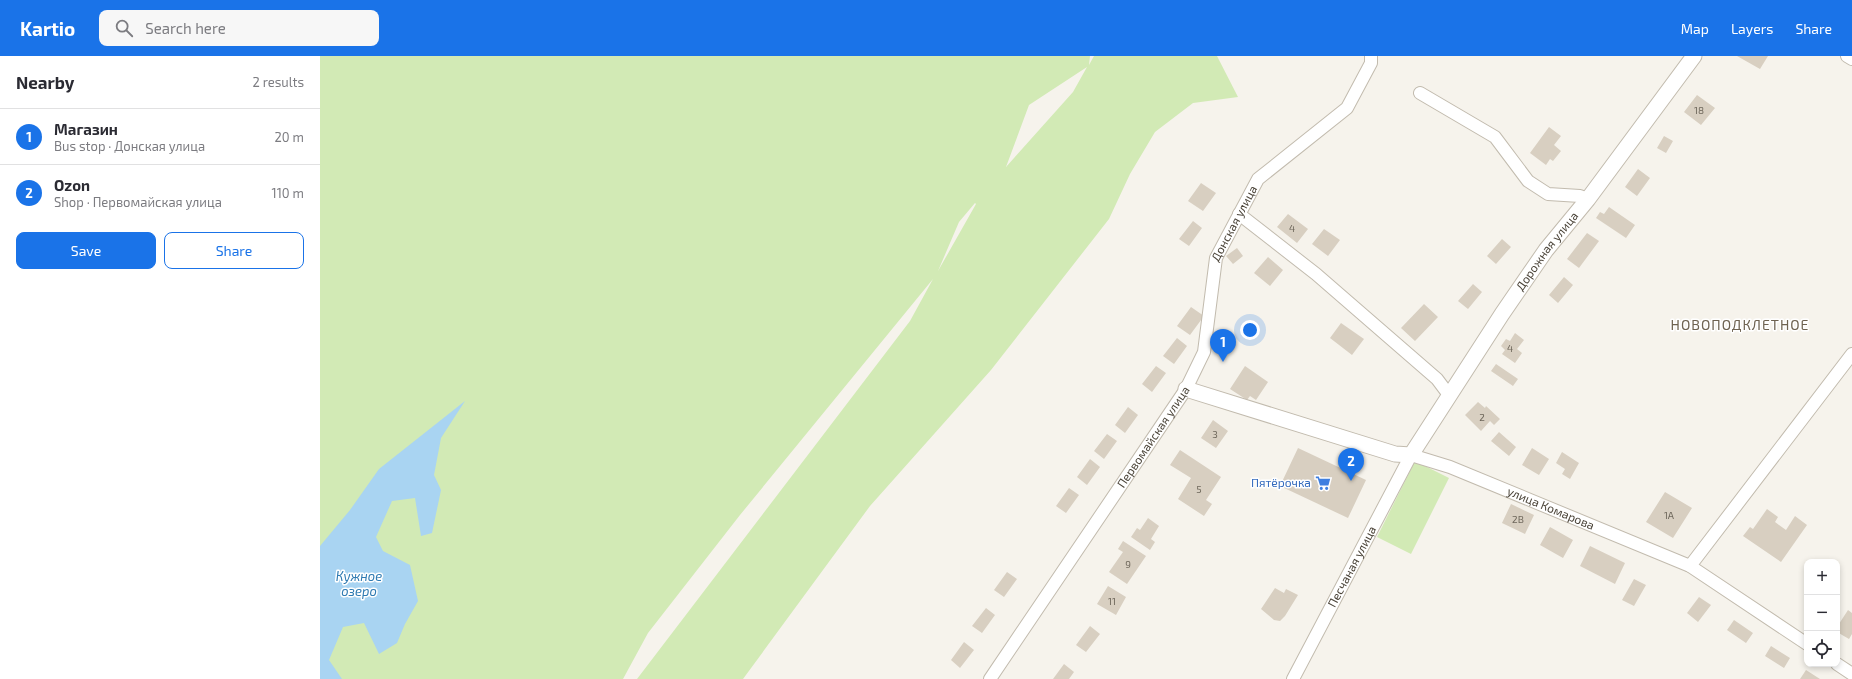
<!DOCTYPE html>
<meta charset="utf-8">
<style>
:root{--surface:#fff;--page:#f7f7f7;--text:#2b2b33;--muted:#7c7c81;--line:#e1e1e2;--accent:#1a73e8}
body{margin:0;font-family:"Exo 2",sans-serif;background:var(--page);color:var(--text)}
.controls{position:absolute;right:12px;bottom:12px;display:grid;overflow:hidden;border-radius:8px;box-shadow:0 2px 6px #0003}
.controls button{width:36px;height:36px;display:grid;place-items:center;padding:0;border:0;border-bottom:1px solid var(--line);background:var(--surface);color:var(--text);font:20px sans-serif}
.you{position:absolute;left:930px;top:274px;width:14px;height:14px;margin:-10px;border:3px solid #fff;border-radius:50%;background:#1a73e8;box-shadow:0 0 0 6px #1a73e833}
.badge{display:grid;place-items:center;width:26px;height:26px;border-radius:50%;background:var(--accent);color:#fff;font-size:13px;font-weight:700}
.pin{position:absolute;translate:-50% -33px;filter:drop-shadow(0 1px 2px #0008)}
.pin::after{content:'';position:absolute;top:21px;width:14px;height:12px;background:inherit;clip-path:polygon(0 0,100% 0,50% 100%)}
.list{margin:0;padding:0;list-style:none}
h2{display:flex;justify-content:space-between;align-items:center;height:52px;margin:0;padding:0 16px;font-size:17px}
h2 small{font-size:13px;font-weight:400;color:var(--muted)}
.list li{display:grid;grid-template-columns:26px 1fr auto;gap:12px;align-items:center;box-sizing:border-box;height:56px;padding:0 16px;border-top:1px solid var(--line)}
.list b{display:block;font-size:15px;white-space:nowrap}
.list p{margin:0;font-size:13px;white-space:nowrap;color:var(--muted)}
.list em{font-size:13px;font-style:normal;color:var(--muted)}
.actions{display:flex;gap:8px;padding:12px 16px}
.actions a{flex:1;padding:9px 0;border:1px solid var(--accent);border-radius:8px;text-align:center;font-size:14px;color:var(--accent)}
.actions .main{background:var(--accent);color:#fff}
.icon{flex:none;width:22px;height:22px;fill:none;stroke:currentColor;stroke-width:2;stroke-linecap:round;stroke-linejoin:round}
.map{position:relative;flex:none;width:1532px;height:623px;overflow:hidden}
header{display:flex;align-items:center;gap:24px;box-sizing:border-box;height:56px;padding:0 20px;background:var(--accent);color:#fff}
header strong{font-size:19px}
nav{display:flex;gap:22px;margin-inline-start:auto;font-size:14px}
.search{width:280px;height:36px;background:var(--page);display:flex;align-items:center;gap:10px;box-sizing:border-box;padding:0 14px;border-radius:8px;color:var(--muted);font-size:15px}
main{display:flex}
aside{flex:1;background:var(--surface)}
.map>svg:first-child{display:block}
.green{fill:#d2eab5;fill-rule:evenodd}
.water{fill:#a9d4f2}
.building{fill:#d8cfc1}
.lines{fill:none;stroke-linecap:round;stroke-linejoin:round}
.minor-casing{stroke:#c2bbae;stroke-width:14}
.tertiary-casing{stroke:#c2bbae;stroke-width:17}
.minor{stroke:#fff;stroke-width:12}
.tertiary{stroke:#fff;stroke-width:15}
.labels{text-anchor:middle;stroke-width:3;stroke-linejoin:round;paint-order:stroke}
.number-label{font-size:10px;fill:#6e675b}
.street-label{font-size:12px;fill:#4b4439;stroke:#fff}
.shop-label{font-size:12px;fill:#366cbe;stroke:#fff;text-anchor:end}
.water-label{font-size:13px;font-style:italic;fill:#2e7ab2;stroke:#fff}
.quarter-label{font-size:14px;letter-spacing:1px;fill:#6e6250;stroke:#fff}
</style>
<header>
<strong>Kartio</strong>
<div class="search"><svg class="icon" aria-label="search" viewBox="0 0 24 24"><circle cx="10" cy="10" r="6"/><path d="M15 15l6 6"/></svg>Search here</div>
<nav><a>Map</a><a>Layers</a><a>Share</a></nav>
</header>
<main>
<aside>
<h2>Nearby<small>2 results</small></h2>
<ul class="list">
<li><span class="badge">1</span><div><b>Магазин</b><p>Bus stop · Донская улица</p></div><em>20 m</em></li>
<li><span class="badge">2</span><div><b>Ozon</b><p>Shop · Первомайская улица</p></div><em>110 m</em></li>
</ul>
<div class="actions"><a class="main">Save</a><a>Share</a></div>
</aside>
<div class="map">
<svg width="1532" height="623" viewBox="0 0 1532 623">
<rect width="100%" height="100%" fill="#f6f3ec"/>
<path class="green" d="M 0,0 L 770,0 L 769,9 L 774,0 L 897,0 L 918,41 L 873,47 L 835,76 L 810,118 L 789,163 L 671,314 L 550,450 L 423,623 L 317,623 L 590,265 L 613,223 L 420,459 L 328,577 L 303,623 L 0,623 ZM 767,11 L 753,36 L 686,111 L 709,49 ZM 655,147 L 656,148 L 618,215 L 639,166 Z
M 1095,405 L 1129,422 L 1091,498 L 1057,481 Z"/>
<path class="water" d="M 145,345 L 121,382 L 114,419 L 121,434 L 112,477 L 101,480 L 95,442 L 72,445 L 56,481 L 63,495 L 90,509 L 98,545 L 85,568 L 77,587 L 59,598 L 44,567 L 23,571 L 9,604 L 22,623 L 0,623 L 0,490 L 30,454 L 59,413 Z"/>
<path class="building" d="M 1417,0 L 1448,0 L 1440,13 Z
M 1377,39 L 1395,52 L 1381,69 L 1364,56 Z
M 1229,71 L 1241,80 L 1234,89 L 1241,95 L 1233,105 L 1230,103 L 1226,109 L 1210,97 Z
M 1344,80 L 1353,85 L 1346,97 L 1337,92 Z
M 1318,113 L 1330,122 L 1317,140 L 1305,131 Z
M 881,127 L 896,137 L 883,155 L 868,145 Z
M 1289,151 L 1315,169 L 1306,182 L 1276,162 L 1280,156 L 1284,158 Z
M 968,158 L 988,173 L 977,187 L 957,171 Z
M 873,165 L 882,172 L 869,190 L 859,183 Z
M 1004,173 L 1020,184 L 1008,200 L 992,188 Z
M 1267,177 L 1279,185 L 1259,212 L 1247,203 Z
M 1182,183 L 1191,191 L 1176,208 L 1167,200 Z
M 917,192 L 923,200 L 913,208 L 906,200 Z
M 948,201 L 963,214 L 950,230 L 934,217 Z
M 1244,221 L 1253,229 L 1238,247 L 1229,239 Z
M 1153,228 L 1162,236 L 1148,253 L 1138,245 Z
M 1104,248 L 1118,261 L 1095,285 L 1081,272 Z
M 871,251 L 884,260 L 870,279 L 857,270 Z
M 1021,267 L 1044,283 L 1032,299 L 1010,282 Z
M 1195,277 L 1204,284 L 1197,293 L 1202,297 L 1195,307 L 1182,298 L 1185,294 L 1181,290 L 1186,283 L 1190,285 Z
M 857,282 L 867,290 L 854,308 L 843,300 Z
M 1176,308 L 1198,323 L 1193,330 L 1171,315 Z
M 836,310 L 846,317 L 832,336 L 822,328 Z
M 925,310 L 948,326 L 936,344 L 930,340 L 927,344 L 910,333 Z
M 1158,346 L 1165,352 L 1166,350 L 1180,363 L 1174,369 L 1170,365 L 1161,375 L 1145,359 Z
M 808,351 L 818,359 L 805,377 L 795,369 Z
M 893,364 L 908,375 L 896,392 L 881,382 Z
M 1179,376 L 1196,391 L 1189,400 L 1171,385 Z
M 787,378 L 797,385 L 784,403 L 774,395 Z
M 978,392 L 1046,424 L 1028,462 L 960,430 Z
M 1212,392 L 1229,403 L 1219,419 L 1202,409 Z
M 860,394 L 901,421 L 886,444 L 892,448 L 884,460 L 858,443 L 871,422 L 850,409 Z
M 1242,396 L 1259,407 L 1250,423 L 1242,418 L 1245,413 L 1236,407 Z
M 770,403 L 780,411 L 767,429 L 757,421 Z
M 749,432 L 759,439 L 746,457 L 736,450 Z
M 1345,436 L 1372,452 L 1353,482 L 1326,466 Z
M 1191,448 L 1214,459 L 1205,478 L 1182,467 Z
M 1447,453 L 1458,461 L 1455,466 L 1466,474 L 1475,460 L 1487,469 L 1461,506 L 1423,480 L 1430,471 L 1433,473 Z
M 828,462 L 839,470 L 831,483 L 835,486 L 830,494 L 811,481 L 817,472 L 820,474 Z
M 1230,471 L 1253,484 L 1243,502 L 1220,489 Z
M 803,485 L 826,500 L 807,528 L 789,516 L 803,496 L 798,493 Z
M 1270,490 L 1305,507 L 1295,528 L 1260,510 Z
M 687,516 L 697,523 L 684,541 L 674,534 Z
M 1314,523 L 1326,529 L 1314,550 L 1302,544 Z
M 788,530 L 806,541 L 796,559 L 777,548 Z
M 955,532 L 964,537 L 966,533 L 978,539 L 965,560 L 960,565 L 954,564 L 941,553 Z
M 1379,541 L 1391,549 L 1378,566 L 1367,557 Z
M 666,552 L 675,559 L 662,577 L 652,570 Z
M 1528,554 L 1532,557 L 1532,578 L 1529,583 L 1517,576 L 1517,571 Z
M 1414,564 L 1433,577 L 1426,587 L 1407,574 Z
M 770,570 L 780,578 L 766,596 L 756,589 Z
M 644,586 L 654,594 L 640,612 L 631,604 Z
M 1451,590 L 1470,602 L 1464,612 L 1445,600 Z
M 744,608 L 754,616 L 749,623 L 733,623 Z
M 1486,614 L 1500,623 L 1480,623 Z"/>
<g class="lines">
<g class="minor-casing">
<g id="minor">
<path d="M 1527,0 L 1532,3"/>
<path d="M 1100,37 L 1175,81 L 1208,125 L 1228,138 L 1260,140 L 1268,143"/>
<path d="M 919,158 L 996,218 L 1117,323 L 1129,339"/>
<path d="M 1370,510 L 1532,298"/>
<path d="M 1517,608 L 1532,618"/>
<path id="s1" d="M 670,623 L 866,333 L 884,296 L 896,202 L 938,123 L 1027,52 L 1051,7 L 1051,0"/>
<path id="s2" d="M 973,623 L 1091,399 L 1130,411 L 1370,510 L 1487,588"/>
</g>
</g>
<g class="tertiary-casing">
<g id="tertiary">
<path id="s3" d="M 866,333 L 1075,398 L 1091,399 L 1182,258 L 1226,194 L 1268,143 L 1374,0"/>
</g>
</g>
<use href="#minor" class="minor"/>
<use href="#tertiary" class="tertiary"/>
</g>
<defs>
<g id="supermarket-bare" transform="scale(1.2)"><path d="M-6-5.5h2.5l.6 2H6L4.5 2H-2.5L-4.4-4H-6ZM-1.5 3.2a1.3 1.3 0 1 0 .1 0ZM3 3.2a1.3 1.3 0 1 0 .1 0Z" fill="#3f7fe0" stroke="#fff" stroke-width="2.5" paint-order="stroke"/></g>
</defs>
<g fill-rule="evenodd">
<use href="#supermarket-bare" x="1003" y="427"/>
</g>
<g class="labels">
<g class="number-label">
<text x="1379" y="58">18</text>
<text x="972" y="176">4</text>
<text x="1190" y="296">4</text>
<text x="1162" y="365">2</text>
<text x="895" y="382">3</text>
<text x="879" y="437">5</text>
<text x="1349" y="463">1А</text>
<text x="1198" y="467">2В</text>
<text x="808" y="512">9</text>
<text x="792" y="549">11</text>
</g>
<g class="street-label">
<text dy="4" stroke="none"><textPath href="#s1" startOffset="525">Донская улица</textPath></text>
<text dy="4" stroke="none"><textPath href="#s3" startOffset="480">Дорожная улица</textPath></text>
<text dy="4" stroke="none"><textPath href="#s1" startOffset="292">Первомайская улица</textPath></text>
<text dy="4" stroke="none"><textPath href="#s2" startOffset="403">улица Комарова</textPath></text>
<text dy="4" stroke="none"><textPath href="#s2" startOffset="127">Песчаная улица</textPath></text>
</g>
<g class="shop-label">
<text x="991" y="431">Пятёрочка</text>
</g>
<g class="water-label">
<text x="39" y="525">Кужное<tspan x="39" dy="15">озеро</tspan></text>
</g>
<g class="quarter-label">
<text x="1420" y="274">НОВОПОДКЛЕТНОЕ</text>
</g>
</g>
</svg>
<div class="controls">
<button>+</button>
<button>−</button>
<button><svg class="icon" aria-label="locate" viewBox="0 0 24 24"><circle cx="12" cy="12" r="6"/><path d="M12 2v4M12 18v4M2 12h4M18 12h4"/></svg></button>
</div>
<div class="you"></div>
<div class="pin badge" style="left:903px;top:306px">1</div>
<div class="pin badge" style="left:1031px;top:425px">2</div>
</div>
</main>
